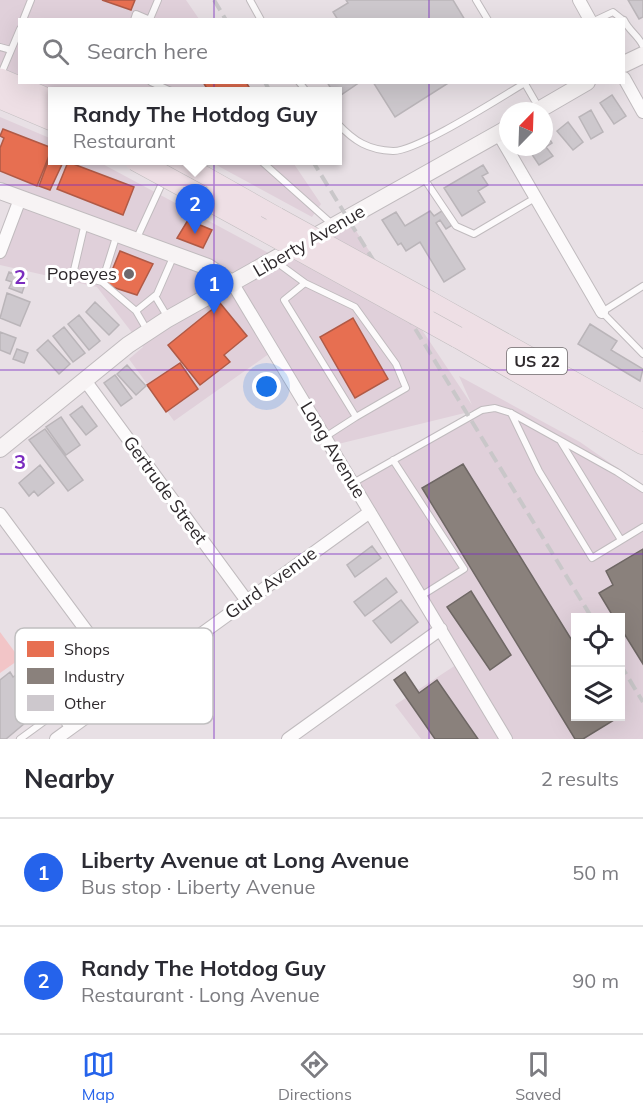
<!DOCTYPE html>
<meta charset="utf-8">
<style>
:root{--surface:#fff;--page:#f2f2f3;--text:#2b2b33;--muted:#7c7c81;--line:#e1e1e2;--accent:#2563eb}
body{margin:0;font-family:Mulish,sans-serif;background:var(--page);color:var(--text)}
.controls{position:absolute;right:18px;bottom:18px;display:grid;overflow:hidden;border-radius:0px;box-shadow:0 6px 24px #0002}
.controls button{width:54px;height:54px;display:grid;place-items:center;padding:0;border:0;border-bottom:2px solid var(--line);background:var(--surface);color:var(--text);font:30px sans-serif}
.compass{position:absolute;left:499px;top:102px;width:54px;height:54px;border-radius:50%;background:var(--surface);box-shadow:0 6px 24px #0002;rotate:23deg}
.you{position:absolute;left:267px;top:387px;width:21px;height:21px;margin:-15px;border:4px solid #fff;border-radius:50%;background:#1a73e8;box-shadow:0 0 0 9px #1a73e833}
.badge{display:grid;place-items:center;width:39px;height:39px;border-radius:50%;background:var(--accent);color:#fff;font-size:20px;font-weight:700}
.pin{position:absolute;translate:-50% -50px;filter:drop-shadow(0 2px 3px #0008)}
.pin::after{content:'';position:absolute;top:32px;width:21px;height:18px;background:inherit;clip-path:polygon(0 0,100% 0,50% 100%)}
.popup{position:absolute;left:48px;top:87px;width:294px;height:78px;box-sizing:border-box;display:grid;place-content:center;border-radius:0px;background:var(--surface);filter:drop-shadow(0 2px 4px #0005);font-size:20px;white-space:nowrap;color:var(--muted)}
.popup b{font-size:22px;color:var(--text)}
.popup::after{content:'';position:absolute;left:50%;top:100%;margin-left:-12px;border:12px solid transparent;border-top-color:var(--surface)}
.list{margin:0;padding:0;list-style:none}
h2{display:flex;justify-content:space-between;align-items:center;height:78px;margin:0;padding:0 24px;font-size:26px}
h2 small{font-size:20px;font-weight:400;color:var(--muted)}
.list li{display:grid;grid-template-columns:39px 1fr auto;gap:18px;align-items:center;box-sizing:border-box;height:108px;padding:0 24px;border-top:2px solid var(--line)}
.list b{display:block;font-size:22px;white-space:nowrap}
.list p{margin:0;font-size:20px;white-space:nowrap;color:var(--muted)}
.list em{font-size:20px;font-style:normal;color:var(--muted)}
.icon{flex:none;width:33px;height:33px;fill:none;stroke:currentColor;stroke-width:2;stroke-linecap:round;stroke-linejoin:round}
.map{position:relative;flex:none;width:643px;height:739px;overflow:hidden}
.search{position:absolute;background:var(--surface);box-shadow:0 6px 24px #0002;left:18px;right:18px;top:18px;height:66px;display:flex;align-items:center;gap:15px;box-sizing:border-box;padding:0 21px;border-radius:0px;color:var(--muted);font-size:22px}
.sheet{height:294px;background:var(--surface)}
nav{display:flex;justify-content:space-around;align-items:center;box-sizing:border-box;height:84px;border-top:2px solid var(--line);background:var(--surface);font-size:16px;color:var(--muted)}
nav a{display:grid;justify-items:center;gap:3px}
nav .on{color:var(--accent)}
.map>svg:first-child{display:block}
.built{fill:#e0d0da;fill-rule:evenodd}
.green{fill:#f2c5c7}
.shops{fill:#e76f51;stroke:#b05a46;stroke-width:1.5}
.industry{fill:#8a817c;stroke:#6e6764;stroke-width:1.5}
.building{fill:#cdc8cd;stroke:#bab5b9;stroke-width:1.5}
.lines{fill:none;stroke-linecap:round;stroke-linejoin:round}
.lane-casing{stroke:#c0bbbe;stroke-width:8}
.street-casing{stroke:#c0bbbe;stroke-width:14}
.secondary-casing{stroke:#c0bbbe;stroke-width:18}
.highway-casing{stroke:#c1bdbf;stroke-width:22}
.lane{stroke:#fcfafb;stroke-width:6}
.street{stroke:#fcfafb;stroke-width:12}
.secondary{stroke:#f7f3f4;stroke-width:16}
.highway{stroke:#eedfe5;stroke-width:21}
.rail{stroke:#c9c7c9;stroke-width:4;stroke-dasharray:12 6;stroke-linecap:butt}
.highway-bridge-casing{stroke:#c1bdbf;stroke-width:22;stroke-linecap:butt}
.highway-bridge{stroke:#eedfe5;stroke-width:21}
.grid{fill:none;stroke:#7b2cbf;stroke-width:1.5;stroke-opacity:0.55}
.poi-dot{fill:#6f696d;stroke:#fff;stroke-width:2}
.labels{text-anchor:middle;stroke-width:6;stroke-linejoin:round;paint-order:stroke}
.shield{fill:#fff;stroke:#6d696b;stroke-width:1.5}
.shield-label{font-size:16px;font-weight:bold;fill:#2e292c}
.street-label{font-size:18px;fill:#2e292c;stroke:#fff}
.poi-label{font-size:18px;fill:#2e292c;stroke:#fff;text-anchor:end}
.key{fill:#fff;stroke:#c0bfc0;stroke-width:1.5}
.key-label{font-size:16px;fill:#2e292c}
.grid-label{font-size:20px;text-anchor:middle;font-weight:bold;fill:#7b2cbf;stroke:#fff;stroke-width:6;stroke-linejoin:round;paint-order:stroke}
</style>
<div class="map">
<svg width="643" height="739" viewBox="0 0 643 739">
<rect width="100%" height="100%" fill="#e8e0e5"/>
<path class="built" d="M 0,0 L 186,0 L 199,19 L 20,20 L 20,82 L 240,82 L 246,91 L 52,92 L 0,79 Z
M 0,117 L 52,139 L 52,160 L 97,161 L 278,258 L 348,219 L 472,405 L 459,376 L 580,442 L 643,486 L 643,739 L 421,739 L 395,705 L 465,659 L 355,480 L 473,411 L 330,446 L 273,351 L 174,421 L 129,359 L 143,347 L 97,287 L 0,265 L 0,252 L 17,208 L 0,190 ZM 576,618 L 620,618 L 620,716 L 576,716 Z
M 209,161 L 292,161 L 321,204 L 312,217 Z"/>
<path class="green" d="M 0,632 L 20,659 L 0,673 Z"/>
<path class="shops" d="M 102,0 L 135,0 L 131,10 Z
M 203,82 L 246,82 L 252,92 L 209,92 Z
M 3,129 L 52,148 L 37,186 L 0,171 L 0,148 L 4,138 L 0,136 Z
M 52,151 L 52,160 L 64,160 L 50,190 L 39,186 Z
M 68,162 L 134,187 L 123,215 L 57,189 Z
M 188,220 L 212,230 L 203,248 L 177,238 Z
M 120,251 L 153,264 L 137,295 L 106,285 Z
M 220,303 L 247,336 L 224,355 L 230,362 L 200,385 L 168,345 Z
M 353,318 L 388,379 L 355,398 L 320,337 Z
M 180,363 L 198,389 L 166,412 L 147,385 Z"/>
<path class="industry" d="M 463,464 L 576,647 L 576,716 L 619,717 L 583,739 L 575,739 L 422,488 Z
M 643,549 L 643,664 L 620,627 L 620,618 L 614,618 L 599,593 L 613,585 L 606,571 Z
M 471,591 L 511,655 L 490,670 L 447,607 Z
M 405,672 L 419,693 L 437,680 L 478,739 L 435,739 L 394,680 Z"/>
<path class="building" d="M 346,0 L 453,0 L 465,20 L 338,20 L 333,12 L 348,3 Z
M 628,0 L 643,0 L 643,17 L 639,19 Z
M 327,82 L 360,82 L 338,97 L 338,92 L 333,92 Z
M 373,82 L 450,82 L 395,117 Z
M 612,95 L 626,116 L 614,124 L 600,103 Z
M 591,110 L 603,132 L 591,139 L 579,117 Z
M 568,122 L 583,142 L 573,150 L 557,131 Z
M 547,135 L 552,143 L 546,147 L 553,156 L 539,165 L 527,147 L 544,147 L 544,136 Z
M 483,165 L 488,173 L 482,176 L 488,185 L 478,191 L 485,202 L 462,216 L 444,188 Z
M 445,209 L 454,224 L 446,229 L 440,220 L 436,223 L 465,269 L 444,282 L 420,242 L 406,251 L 401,243 L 398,245 L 382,220 L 396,212 L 405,226 L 430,211 L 434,216 Z
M 9,272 L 27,279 L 22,293 L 9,288 L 12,282 L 6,280 Z
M 7,293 L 30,302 L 20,326 L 0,318 Z
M 95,302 L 119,325 L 109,335 L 86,312 Z
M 79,315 L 100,341 L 89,350 L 68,324 Z
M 590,324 L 617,341 L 611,350 L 643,369 L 640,381 L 578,344 Z
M 64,327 L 85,353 L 73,362 L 53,336 Z
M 0,332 L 16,338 L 10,354 L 0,350 Z
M 48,340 L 70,364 L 59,374 L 37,350 Z
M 17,349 L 28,353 L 24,363 L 13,359 Z
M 127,365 L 146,386 L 136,395 L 117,374 Z
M 115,375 L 132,398 L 121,406 L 104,383 Z
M 82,406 L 97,426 L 86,435 L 70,415 Z
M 61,417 L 80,445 L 66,455 L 46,427 Z
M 45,429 L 83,480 L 68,491 L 29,440 Z
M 40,465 L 54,483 L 38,496 L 34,491 L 29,496 L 19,483 Z
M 372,546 L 381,558 L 355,577 L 347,565 Z
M 386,578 L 397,592 L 365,616 L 354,602 Z
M 401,600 L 418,622 L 391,643 L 373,621 Z
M 10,672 L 13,677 L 16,675 L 30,692 L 32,689 L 37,695 L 28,702 L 37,713 L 6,739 L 0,739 L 0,680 Z"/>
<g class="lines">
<g class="lane-casing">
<path id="lane" d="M 250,0 L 261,20
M 476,0 L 488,20
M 150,19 L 158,0
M 23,20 L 31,0
M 134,20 L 136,14 L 150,20
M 596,20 L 613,12 L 623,20
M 624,20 C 629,31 638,35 643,46
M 0,47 L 11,50
M 1,74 L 20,29
M 151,82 L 173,92
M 299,82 L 307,92
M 524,82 L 539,108
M 338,124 C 354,141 368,150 393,151 C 416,152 501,97 525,83
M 260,160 L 332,224
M 423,177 L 456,226 L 474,234 L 535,198
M 85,223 L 74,270 L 76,275 L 102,282
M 117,234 L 102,282 L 136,311
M 136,240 L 164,179
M 275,261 L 305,283 L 355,307 L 396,364 L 406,388 L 356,417
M 305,283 L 284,300 L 356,417 L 325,437
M 643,286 L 602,312 L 643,354
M 155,296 L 167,316
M 147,330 L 136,311 L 157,294 L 174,255
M 511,413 L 539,471 L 592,558 L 643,527
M 561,442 L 621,540
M 393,460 L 464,569 L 421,596
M 353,483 L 482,410 L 495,408 L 511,413 L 617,472 L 643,489
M 25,669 L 69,729
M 20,739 L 57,712"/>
</g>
<g class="street-casing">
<path id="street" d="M 579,0 L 590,20
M 624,78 L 643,112
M 498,133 L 602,312
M 0,252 L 20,199
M 233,284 L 506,739
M 84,379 L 247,601
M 0,514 L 128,687
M 56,739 L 370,512
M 288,739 L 441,629"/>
</g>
<g class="secondary-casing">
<path id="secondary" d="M 624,64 L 643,55
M 537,111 L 587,82
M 0,191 L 208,267 L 233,284
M 0,449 L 128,345 L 166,320 L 508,128"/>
</g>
<g class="highway-casing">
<path id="highway" d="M 0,79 L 52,101
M 0,98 L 52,120
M 174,160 L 277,218
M 203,197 L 256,226
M 430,302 L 643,421
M 457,337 L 643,444"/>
</g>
<use href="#lane" class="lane"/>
<use href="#street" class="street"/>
<use href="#secondary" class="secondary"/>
<use href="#highway" class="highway"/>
<path class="rail" d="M 214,0 L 226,20
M 265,82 L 270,92
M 312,160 L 592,618
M 620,664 L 643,702"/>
<g class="highway-bridge-casing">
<path id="highway-bridge" d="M 135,160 L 203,197
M 277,218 L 430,302
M 256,226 L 457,337"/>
</g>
<use href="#highway-bridge" class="highway-bridge"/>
</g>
<path class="grid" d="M 214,0 L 214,20M 429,0 L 429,20M 214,82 L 214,739M 429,82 L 429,739M 0,185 L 643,185M 0,370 L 643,370M 0,554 L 643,554"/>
<circle class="poi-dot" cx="129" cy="274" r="6"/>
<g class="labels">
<rect class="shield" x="507" y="348" width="60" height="26" rx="4.5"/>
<g class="shield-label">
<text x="537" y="367">US 22</text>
</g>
<g class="street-label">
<text transform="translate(309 241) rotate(-30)" y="6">Liberty Avenue</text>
<text transform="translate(333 450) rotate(59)" y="6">Long Avenue</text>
<text transform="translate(165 490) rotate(54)" y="6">Gertrude Street</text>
<text transform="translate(271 583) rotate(-36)" y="6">Gurd Avenue</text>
</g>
<g class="poi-label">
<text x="117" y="280">Popeyes</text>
</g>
</g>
<rect x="15" y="628" width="198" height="96" rx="9" class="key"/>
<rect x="27" y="641" width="27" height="16" fill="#e76f51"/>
<rect x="27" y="668" width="27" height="16" fill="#8a817c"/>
<rect x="27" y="695" width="27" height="16" fill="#cdc8cd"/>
<g class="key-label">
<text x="64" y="655">Shops</text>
<text x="64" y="682">Industry</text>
<text x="64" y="709">Other</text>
</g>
<g class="grid-label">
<text x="20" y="284">2</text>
<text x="20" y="469">3</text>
</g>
</svg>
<div class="controls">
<button><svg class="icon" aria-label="locate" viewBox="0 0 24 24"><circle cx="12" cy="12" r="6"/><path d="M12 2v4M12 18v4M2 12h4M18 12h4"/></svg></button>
<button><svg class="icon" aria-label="layers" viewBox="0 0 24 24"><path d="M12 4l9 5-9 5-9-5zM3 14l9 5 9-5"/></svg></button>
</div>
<svg class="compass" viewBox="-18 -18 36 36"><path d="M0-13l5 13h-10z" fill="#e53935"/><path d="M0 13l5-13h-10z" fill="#7c7c81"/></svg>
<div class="you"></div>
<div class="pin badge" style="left:214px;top:314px">1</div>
<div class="pin badge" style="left:195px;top:234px">2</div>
<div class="popup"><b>Randy The Hotdog Guy</b>Restaurant</div>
<div class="search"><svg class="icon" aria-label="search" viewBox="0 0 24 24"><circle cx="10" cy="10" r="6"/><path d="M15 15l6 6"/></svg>Search here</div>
</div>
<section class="sheet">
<h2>Nearby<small>2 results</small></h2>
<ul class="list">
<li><span class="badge">1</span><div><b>Liberty Avenue at Long Avenue</b><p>Bus stop · Liberty Avenue</p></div><em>50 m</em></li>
<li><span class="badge">2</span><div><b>Randy The Hotdog Guy</b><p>Restaurant · Long Avenue</p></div><em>90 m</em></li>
</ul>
</section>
<nav>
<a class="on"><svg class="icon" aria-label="map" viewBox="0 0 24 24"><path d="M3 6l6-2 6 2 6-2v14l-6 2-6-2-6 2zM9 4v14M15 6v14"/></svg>Map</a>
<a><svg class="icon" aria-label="directions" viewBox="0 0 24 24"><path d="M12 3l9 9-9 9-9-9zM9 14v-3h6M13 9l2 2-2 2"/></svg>Directions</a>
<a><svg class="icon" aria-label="saved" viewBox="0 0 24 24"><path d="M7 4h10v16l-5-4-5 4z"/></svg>Saved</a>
</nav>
